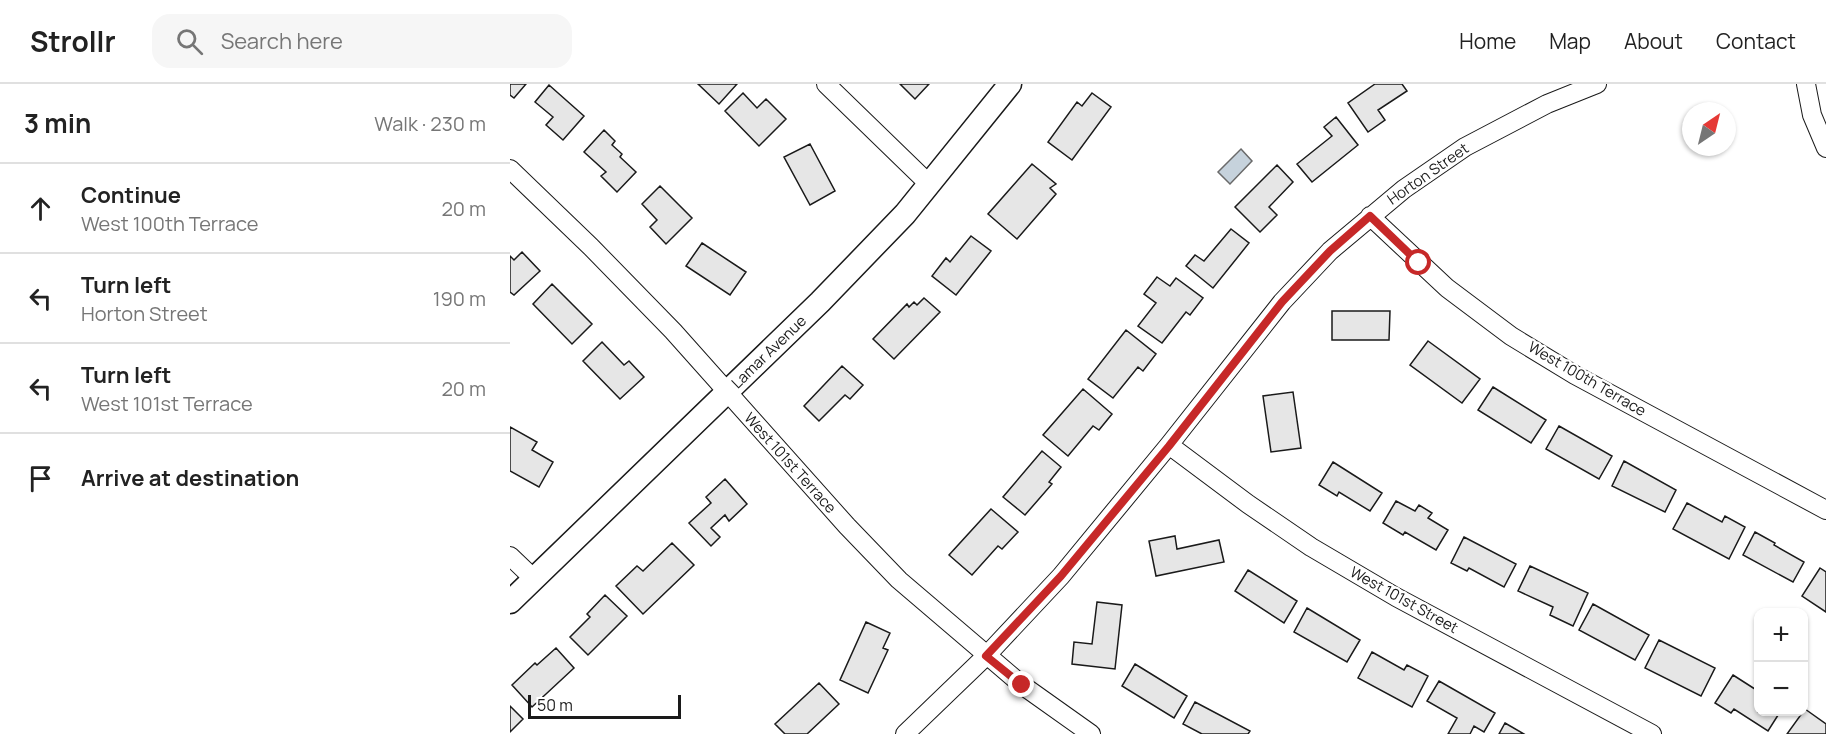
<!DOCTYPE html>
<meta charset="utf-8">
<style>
:root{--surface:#fff;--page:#f6f6f6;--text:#222;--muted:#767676;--line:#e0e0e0}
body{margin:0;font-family:Manrope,sans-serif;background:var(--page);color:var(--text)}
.controls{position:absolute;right:18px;bottom:18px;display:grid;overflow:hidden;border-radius:12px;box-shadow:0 2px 4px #0004}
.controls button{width:54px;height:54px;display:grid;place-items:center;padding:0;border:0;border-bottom:2px solid var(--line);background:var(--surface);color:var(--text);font:30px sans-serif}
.compass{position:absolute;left:1172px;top:18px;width:54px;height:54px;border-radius:50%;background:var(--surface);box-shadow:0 2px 4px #0004;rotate:35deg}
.scale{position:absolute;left:18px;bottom:15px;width:153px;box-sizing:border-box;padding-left:6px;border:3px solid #1a1a1a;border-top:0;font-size:16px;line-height:21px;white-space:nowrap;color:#1a1a1a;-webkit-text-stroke:4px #fff;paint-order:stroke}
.stop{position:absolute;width:18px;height:18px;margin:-14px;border:4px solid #c62828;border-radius:50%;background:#fff}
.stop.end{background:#c62828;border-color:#fff;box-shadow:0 2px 6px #0008}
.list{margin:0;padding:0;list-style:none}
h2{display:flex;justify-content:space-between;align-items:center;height:78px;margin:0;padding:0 24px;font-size:26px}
h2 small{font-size:20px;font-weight:400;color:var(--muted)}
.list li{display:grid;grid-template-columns:39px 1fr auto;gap:18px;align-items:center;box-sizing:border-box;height:90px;padding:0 24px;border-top:2px solid var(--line)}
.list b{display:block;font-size:22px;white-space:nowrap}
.list p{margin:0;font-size:20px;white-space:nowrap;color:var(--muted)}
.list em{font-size:20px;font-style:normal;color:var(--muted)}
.icon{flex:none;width:33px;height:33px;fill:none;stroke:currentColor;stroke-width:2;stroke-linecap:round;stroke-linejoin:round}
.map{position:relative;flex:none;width:1316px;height:650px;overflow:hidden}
header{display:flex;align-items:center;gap:36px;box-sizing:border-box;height:84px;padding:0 30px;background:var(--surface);border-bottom:2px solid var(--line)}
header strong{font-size:28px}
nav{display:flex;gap:33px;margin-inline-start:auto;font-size:21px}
.search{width:420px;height:54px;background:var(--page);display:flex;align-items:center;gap:15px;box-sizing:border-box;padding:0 21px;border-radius:18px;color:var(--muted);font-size:22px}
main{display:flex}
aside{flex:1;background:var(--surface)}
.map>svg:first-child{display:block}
.water{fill:#c6d2dc;stroke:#6a6a6a;stroke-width:1.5}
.building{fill:#e6e6e6;stroke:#1a1a1a;stroke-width:1.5}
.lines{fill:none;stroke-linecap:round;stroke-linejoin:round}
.minor-casing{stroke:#1a1a1a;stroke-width:20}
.tertiary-casing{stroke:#1a1a1a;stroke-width:25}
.minor{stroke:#fff;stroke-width:18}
.tertiary{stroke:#fff;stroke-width:22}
.route{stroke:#c62828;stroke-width:8}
.labels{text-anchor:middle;stroke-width:4.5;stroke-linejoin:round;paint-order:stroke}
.street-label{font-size:15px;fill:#1a1a1a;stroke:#fff}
</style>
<header>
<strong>Strollr</strong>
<div class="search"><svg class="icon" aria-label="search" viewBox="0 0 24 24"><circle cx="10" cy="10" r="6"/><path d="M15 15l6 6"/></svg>Search here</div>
<nav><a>Home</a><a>Map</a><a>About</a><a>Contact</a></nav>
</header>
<main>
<aside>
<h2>3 min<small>Walk · 230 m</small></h2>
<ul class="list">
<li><svg class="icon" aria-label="ahead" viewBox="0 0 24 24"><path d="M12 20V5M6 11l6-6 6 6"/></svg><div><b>Continue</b><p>West 100th Terrace</p></div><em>20 m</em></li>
<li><svg class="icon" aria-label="left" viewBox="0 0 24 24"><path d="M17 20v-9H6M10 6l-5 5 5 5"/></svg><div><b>Turn left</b><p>Horton Street</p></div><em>190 m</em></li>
<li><svg class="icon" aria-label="left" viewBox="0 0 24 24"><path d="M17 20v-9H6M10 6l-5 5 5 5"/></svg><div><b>Turn left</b><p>West 101st Terrace</p></div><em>20 m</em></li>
<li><svg class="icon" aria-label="arrive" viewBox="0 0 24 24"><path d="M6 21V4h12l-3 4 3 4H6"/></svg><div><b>Arrive at destination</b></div></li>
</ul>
</aside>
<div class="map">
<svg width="1316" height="650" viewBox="0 0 1316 650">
<rect width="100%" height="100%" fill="#fff"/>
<path class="water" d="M 731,65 L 742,77 L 720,100 L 708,88 Z"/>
<path class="building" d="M 0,0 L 16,0 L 4,14 L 0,11 Z
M 188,0 L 227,0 L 209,20 Z
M 390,0 L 419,0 L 405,15 Z
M 865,0 L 892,0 L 897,7 L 868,26 L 875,36 L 858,48 L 838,19 Z
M 39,1 L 74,32 L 53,56 L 36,41 L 43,33 L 25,18 Z
M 233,9 L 247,24 L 256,15 L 276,35 L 249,62 L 215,27 Z
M 582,9 L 601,23 L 562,76 L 538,58 L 567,18 L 572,22 Z
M 826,33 L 848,61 L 802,98 L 787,80 L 822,52 L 814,43 Z
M 94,46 L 105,57 L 102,61 L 112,70 L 110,73 L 126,88 L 107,108 L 91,92 L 96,88 L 74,68 Z
M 300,60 L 325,107 L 300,121 L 274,73 Z
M 522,80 L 546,100 L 540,104 L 546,110 L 507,155 L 478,130 Z
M 767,81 L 783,98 L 759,123 L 767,131 L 750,148 L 725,123 Z
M 150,102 L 182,134 L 156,160 L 140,143 L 147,136 L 132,120 Z
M 721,145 L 739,159 L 703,204 L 676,182 L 685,171 L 694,177 Z
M 461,152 L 481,167 L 446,211 L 422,192 L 436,174 L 440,178 Z
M 192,159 L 236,188 L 220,211 L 176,182 Z
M 12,168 L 30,187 L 4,211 L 0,208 L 0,172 L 4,176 Z
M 647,193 L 660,202 L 666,194 L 693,214 L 680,231 L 676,228 L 652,259 L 628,242 L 646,219 L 634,210 Z
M 42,200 L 82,240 L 62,260 L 23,220 Z
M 414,214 L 430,228 L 384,275 L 363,255 L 397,220 L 399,223 L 404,218 L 407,221 Z
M 822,227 L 880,227 L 879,256 L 822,256 Z
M 616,246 L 646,270 L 633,287 L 628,283 L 603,314 L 578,295 Z
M 918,257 L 970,295 L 952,319 L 900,281 Z
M 92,258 L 114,281 L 119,277 L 134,293 L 110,315 L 73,277 Z
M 332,282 L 353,301 L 340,315 L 335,311 L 309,337 L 294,322 Z
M 983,303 L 1036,336 L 1021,359 L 968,326 Z
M 573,305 L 602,330 L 589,346 L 583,342 L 558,372 L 533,351 Z
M 783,308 L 791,364 L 761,368 L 753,312 Z
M 1049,342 L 1102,372 L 1089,395 L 1036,365 Z
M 0,343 L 27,358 L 22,366 L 43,378 L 29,403 L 0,387 Z
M 532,367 L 551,383 L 539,398 L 542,400 L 515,431 L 493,413 Z
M 1114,377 L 1166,406 L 1155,428 L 1102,402 Z
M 823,378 L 872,409 L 860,427 L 829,408 L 827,412 L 809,401 Z
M 215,395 L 237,420 L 219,437 L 215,431 L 201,444 L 210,453 L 201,462 L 179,439 L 201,419 L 196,413 Z
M 886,417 L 905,427 L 909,421 L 922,429 L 918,434 L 938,446 L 926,466 L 895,448 L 893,451 L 873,439 Z
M 1177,419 L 1212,438 L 1215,432 L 1235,443 L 1219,475 L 1163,445 Z
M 481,425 L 508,448 L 492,465 L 488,462 L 462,491 L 439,471 Z
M 1245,448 L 1265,459 L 1264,461 L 1294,478 L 1283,498 L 1233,471 Z
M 665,452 L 667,465 L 709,456 L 714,478 L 646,492 L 639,457 Z
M 954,453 L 1006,480 L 994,503 L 959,484 L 957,487 L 941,479 Z
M 162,459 L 184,481 L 133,530 L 106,502 L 127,482 L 133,487 Z
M 1020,482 L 1078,509 L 1063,542 L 1040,531 L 1043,523 L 1008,507 Z
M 1310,484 L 1316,488 L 1316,528 L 1292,512 Z
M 738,486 L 787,517 L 774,539 L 725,507 Z
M 95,511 L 117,532 L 78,571 L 60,553 L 80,533 L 77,530 Z
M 587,518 L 612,521 L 605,585 L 562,580 L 564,558 L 582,560 Z
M 1083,520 L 1139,551 L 1125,576 L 1069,546 Z
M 797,524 L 850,556 L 837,578 L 784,548 Z
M 356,538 L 380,549 L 373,564 L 378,566 L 358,609 L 330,596 Z
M 1149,556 L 1205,584 L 1191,612 L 1135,584 Z
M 46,564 L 64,584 L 22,623 L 2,601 L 25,579 L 27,581 Z
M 862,568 L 894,586 L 897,581 L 918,592 L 902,623 L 848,594 Z
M 625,580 L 677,612 L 664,634 L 612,602 Z
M 1223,591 L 1248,607 L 1248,628 L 1270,628 L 1258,647 L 1224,625 L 1221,629 L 1205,619 Z
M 929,597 L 985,629 L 974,648 L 964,642 L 960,650 L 938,650 L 947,634 L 917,617 Z
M 309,599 L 329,620 L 297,650 L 275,650 L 265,640 Z
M 685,618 L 740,647 L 738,650 L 692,650 L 673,640 Z
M 0,622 L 13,635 L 0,648 Z
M 1295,625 L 1316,640 L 1316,650 L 1277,650 Z
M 995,639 L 1014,650 L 989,650 Z"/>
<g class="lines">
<g class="minor-casing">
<path id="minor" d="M 316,0 L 419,100
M 1296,0 L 1302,31 L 1316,64
M 0,85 L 81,163 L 163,247 L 337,442 L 389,496 L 512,601 L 581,650
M 860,132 L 937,204 L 1001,252 L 1065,291 L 1316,426
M 659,361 L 738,420 L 801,463 L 886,513 L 1142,650
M 0,472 L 24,495
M 395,650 L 476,572 L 551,492 L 659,361 L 772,218 L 820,167 L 894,105 L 955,63 L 1037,20 L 1087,0"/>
</g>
<g class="tertiary-casing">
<path id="tertiary" d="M 0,518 L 310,218 L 395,130 L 500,0"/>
</g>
<use href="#minor" class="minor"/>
<use href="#tertiary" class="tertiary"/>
</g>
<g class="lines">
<path class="route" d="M 512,601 L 476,572 L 551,492 L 659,362 L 772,218 L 820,167 L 860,132 L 909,179"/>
</g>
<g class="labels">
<g class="street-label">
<text transform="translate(918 90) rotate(-35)" y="5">Horton Street</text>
<text transform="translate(259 268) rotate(-44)" y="5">Lamar Avenue</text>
<text transform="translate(1077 295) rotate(30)" y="5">West 100th Terrace</text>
<text transform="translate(280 379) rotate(48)" y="5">West 101st Terrace</text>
<text transform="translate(894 516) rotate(29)" y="5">West 101st Street</text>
</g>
</g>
</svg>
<div class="controls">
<button>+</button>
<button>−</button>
</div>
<svg class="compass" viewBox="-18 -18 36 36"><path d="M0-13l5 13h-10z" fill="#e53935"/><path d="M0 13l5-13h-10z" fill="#767676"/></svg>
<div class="scale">50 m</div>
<div class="stop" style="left:909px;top:179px"></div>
<div class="stop end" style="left:512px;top:601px"></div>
</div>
</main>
